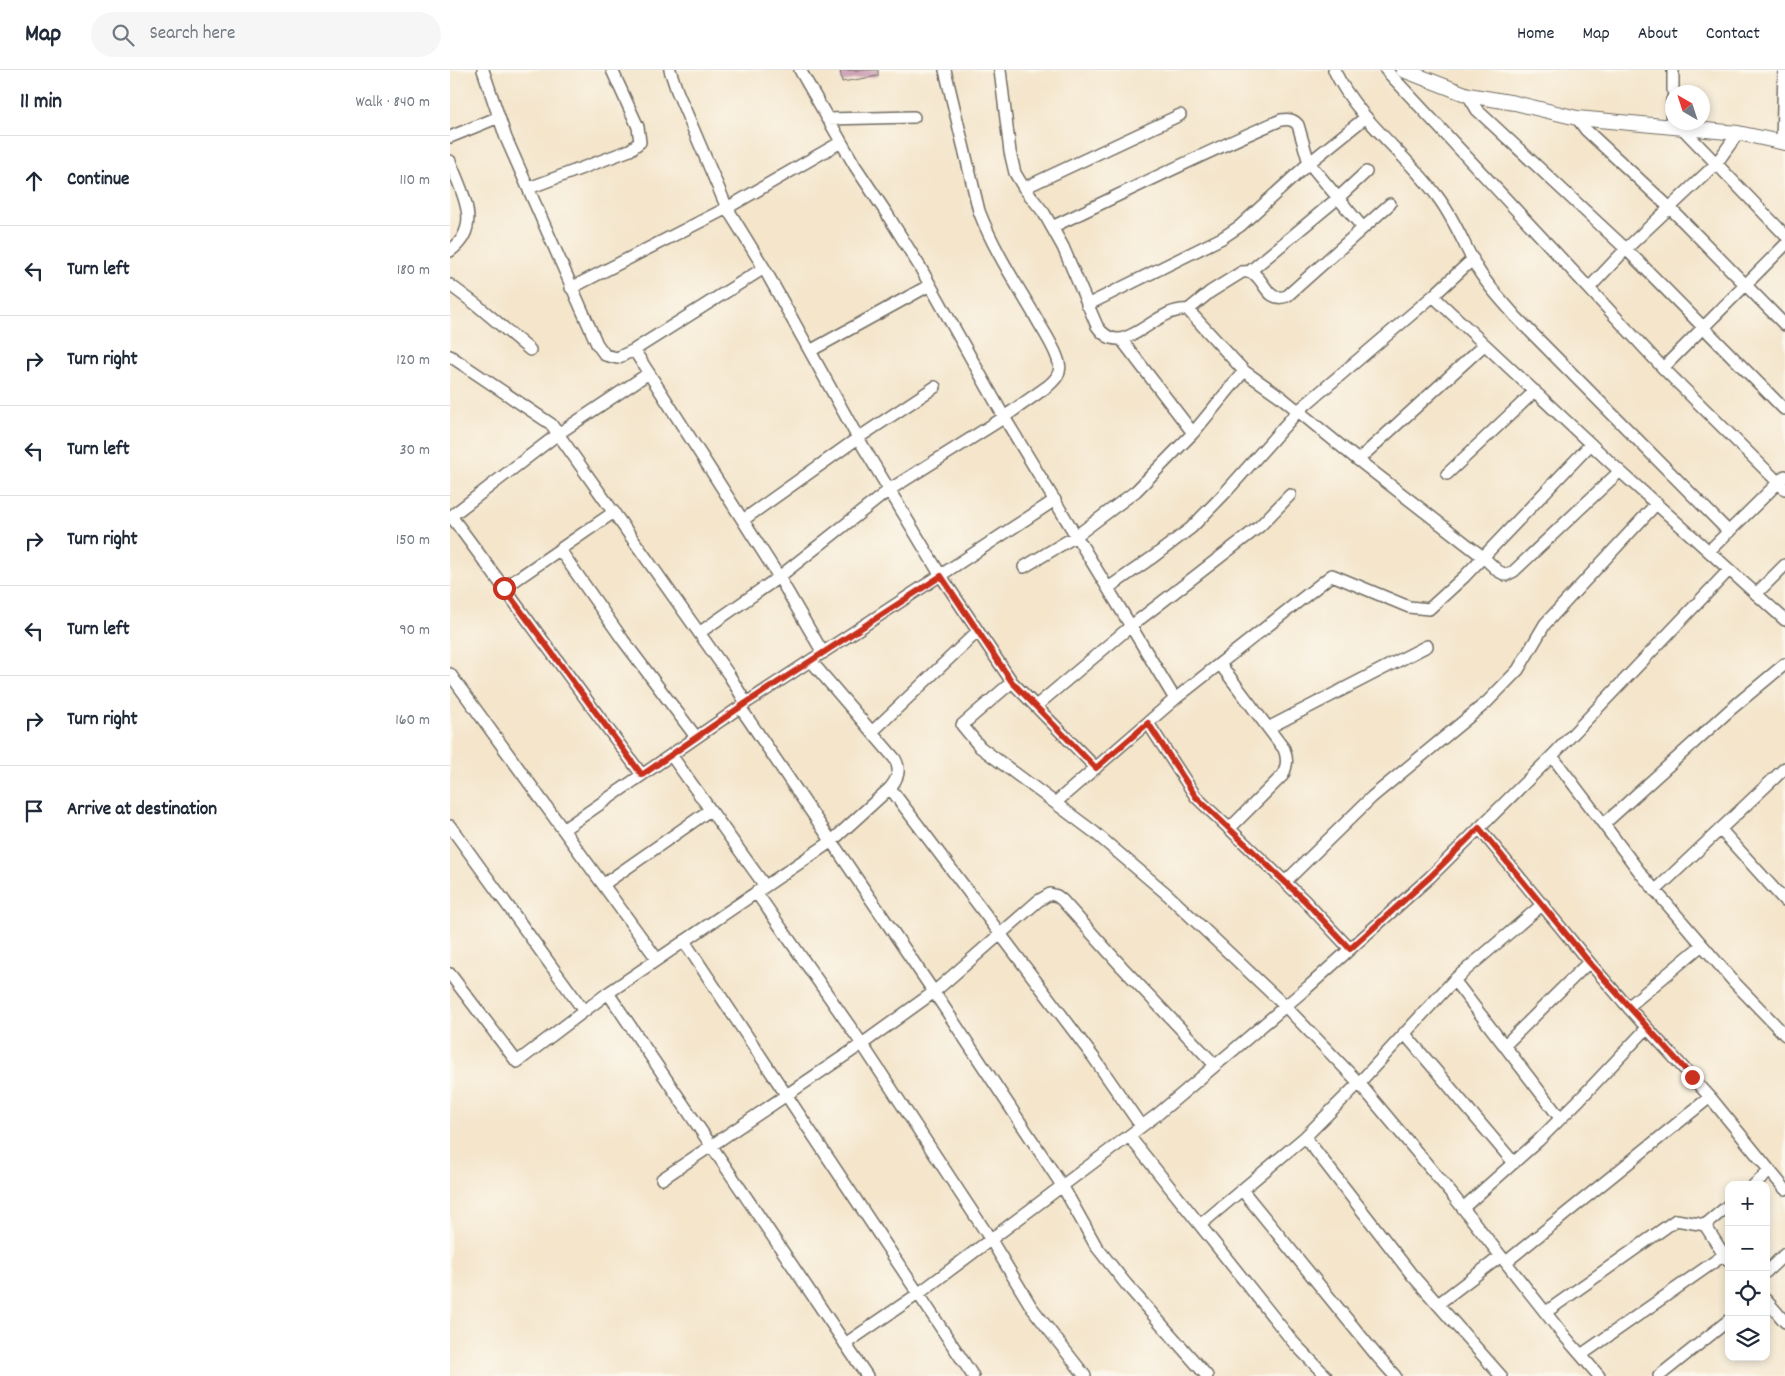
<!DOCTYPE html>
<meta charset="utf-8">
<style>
:root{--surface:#fff;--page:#f6f6f7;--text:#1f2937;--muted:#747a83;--line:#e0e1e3}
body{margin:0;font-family:Dekko,sans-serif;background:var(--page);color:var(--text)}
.controls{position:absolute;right:15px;bottom:15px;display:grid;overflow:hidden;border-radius:10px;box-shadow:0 2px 8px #0003}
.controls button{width:45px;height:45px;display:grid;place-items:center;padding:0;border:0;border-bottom:1px solid var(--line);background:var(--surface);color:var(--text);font:25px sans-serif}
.compass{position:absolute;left:1215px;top:15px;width:45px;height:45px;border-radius:50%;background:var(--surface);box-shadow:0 2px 8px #0003;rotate:321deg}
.stop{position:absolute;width:15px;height:15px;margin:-11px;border:4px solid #c8321e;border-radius:50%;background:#fff}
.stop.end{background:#c8321e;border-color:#fff;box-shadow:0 1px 5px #0008}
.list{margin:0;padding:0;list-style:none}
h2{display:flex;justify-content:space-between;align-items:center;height:65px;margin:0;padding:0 20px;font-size:21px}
h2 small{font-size:16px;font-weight:400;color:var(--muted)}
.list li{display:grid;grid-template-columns:32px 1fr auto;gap:15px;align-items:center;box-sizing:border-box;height:90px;padding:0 20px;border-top:1px solid var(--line)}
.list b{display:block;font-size:19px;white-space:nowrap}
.list em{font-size:16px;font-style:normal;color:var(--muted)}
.icon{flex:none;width:28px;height:28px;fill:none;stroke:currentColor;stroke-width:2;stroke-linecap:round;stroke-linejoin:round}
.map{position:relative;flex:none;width:1335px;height:1306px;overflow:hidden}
header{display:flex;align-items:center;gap:30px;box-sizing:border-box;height:70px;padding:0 25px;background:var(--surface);border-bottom:1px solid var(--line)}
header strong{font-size:24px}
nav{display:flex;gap:28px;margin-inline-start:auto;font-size:18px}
.search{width:350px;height:45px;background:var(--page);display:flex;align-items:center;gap:12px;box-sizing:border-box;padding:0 18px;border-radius:28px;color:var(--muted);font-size:19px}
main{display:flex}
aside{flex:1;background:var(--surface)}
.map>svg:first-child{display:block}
.building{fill:#c694ae}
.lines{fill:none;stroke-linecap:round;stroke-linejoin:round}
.minor-casing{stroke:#716c63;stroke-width:14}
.tertiary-casing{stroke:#716c63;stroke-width:16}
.minor{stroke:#fff;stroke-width:11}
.tertiary{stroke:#fff;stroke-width:14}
.route{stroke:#c8321e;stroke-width:6}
</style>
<header>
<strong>Map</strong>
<div class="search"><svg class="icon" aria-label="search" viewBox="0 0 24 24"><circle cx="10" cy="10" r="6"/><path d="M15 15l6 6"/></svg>Search here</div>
<nav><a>Home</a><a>Map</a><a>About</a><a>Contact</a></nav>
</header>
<main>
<aside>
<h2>11 min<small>Walk · 840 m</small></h2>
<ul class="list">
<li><svg class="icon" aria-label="ahead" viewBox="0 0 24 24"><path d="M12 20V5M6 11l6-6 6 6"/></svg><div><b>Continue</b></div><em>110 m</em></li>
<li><svg class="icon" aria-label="left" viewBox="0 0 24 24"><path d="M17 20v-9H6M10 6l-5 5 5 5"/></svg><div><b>Turn left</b></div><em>180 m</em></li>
<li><svg class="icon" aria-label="right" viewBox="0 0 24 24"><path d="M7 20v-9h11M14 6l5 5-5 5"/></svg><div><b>Turn right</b></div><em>120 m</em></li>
<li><svg class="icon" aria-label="left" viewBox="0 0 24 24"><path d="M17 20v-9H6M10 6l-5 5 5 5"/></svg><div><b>Turn left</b></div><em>30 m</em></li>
<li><svg class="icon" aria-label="right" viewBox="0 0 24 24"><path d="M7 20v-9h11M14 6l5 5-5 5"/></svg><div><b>Turn right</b></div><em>150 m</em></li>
<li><svg class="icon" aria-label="left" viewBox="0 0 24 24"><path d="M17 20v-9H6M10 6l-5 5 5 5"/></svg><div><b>Turn left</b></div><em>90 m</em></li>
<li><svg class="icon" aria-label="right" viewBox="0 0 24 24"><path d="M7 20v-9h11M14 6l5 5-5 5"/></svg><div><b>Turn right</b></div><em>160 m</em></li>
<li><svg class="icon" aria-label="arrive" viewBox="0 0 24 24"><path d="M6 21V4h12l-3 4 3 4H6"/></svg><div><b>Arrive at destination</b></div></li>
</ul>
</aside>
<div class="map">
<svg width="1335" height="1306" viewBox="0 0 1335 1306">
<rect width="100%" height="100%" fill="#fbf7ec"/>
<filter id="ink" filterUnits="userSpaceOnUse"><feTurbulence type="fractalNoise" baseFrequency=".02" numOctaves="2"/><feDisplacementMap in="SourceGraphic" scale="10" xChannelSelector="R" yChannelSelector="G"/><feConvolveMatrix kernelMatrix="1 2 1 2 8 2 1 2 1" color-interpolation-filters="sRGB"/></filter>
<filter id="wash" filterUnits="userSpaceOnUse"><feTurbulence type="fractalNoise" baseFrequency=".0096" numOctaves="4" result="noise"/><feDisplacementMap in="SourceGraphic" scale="20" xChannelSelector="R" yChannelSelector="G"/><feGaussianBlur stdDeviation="1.12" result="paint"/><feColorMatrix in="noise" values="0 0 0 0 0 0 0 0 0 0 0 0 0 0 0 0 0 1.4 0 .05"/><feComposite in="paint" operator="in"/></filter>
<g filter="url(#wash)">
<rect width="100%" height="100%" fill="#f4e5cb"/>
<g id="blocks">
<path class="building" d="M 390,0 L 428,0 L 428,6 L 392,12 Z"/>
</g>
</g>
<g filter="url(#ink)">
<use href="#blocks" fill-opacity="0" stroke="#716c63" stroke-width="1"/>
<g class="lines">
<g class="minor-casing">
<path id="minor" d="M 33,0 L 56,68 L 147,274 L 155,285 L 167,288 L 184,280 L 314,198
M 220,0 L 227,21 L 277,138 L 391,72
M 350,0 L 405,96 L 437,144 L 470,197 L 554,347 L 725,629
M 550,0 L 560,82 L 565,103 L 574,118 L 594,143 L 613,177 L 647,256 C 673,294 704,236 738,240 L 794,301 L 831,327 L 908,390 L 1033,487 L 1048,501 L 1056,505 L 1064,501 L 1170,401
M 884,0 C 908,50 955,83 987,126 C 1004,148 1013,173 1026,196 C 1036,215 1053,231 1066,247 L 1279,462
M 936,0 L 1213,298 L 1335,419
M 1223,22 L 1223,0
M 1018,25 L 1027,40 L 1176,179 L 1334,339
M 1127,48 L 1136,60 L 1220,138 L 1335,255
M 377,49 L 464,47
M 1221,57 L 1222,30
M 1231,57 L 1335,165
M 0,67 L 49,47
M 1332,72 L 1334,0
M 0,91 C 11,122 34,156 0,181
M 79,118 L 180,80 L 190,72 L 188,57 L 162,0
M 574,118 L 730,45
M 602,157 C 678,121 753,83 831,50 C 838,49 843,49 848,55 L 859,93 L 913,158
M 799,202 L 888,128 L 916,102
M 0,215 L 28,236 L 80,280
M 121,218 L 277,138 L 314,198 L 408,368 L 491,506 L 562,612 L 646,698
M 1139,218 L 1176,179 L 1266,94 L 1288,63
M 983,226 L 1162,394 L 1335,550
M 637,235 L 772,168 L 790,156 L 859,93 L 916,47
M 738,240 L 760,222 L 792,202 C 816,198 812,235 837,226 L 940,134
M 671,269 L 743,363
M 184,280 L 329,507 L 373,583
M 360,281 L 480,215
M 0,286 L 101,354 L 279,605 L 296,633
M 1213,298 L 1335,175
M 908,390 L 1034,275
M 997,404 L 1085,321
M 1,446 L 192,705
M 0,447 L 108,364 L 199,303
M 293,450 L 408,368 L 485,317
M 110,480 L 173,570 L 246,667
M 1259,481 L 1335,406
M 574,497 L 626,466 L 686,421 L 743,363 L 794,301
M 54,518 L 164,442
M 658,518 L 703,487 L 741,458 L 774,424 L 848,341 L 983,226 L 1023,189
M 1306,524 L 1335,495
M 249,563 L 329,507 L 439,420 L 547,352 L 598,316 C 605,310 612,303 609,293 C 605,277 593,261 585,246 C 565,212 543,178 529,141 L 495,0
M 770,594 L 834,679 C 838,689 837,695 833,705 L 779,759
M 0,604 L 207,889
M 562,612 L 512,655 L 530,677 L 644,762 L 718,825 L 835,936 L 909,1013 L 1001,1123 L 1110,1261 L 1149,1306
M 586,636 L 681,556 L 810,456 L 840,425
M 290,637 L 484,922 L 613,1117 L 646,1176 L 676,1214 L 757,1306
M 698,653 L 746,727 L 854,830 L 900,879
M 818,658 L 977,576
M 422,662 L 528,561
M 221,685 L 315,816
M 1102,686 L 1192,805 L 1284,912 L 1335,965
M 440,718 L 644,988 L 691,1056
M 605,733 L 725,629 L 882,505 L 959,537 L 979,539 L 1014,507 L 1141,374
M 1154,754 L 1281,639 L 1335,594
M 0,756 L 134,941
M 1029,758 L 1139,892 L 1178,937 L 1260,1027 L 1320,1101 L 1304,1115
M 114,759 L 296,633 L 605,430
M 1270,759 L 1335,831
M 835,812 L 922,727 L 1037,632 L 1068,600 L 1095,554 L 1207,433
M 154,814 L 260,740
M 1205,821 L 1335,698
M 306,822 L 412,974 L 541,1170 L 582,1238 L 635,1306
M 234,871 L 523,1306
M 0,904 L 67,992 L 158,923 L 382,771 L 440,718 C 448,708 451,700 445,689 L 361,591
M 1004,910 L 1110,1048
M 158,923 L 417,1306
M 1178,937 L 1252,875
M 954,963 L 1064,1093
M 1054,976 L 1139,892
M 679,1066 L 844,1273 L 876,1306
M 855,1067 L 962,1205 L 1051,1306
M 1320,1101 L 1335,1119
M 212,1109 L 412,974 L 484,922 L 588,831 L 600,824 L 607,826 L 612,830 L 672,897 L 765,995
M 792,1120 L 927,1286 L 945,1306
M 1013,1138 L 1088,1071 L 1130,1029 L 1197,958
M 750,1155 L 855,1067 L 909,1013 L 1004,910 L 1093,834
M 1255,1155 L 1279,1135
M 1056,1192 L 1260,1027
M 1316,1202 L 1335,1184
M 1316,1230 L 1335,1252
M 988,1234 L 1051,1186
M 1096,1242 L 1226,1150 L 1255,1155 L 1274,1185 L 1279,1191
M 395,1274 L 468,1224 L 708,1044 L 858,917 L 980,807 L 1102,686 L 1279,500
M 1131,1285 L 1274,1185
M 1209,1306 L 1279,1250"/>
</g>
<g class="tertiary-casing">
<path id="tertiary" d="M 953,0 L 1018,25 L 1065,33 L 1127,48 L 1288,63 L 1335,73"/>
</g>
<use href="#minor" class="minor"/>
<use href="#tertiary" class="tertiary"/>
</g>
</g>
<g class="lines" filter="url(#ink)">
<path class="route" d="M 54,518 L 192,705 L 296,633 L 491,506 L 562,612 L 646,698 L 698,653 L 746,727 L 854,830 L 900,879 L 980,807 L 1029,758 L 1139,892 L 1242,1007"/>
</g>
</svg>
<div class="controls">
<button>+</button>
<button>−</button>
<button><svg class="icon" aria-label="locate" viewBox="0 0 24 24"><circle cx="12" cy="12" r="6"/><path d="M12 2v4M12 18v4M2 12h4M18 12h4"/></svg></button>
<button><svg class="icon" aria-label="layers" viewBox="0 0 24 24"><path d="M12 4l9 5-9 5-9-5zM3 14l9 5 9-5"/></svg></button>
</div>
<svg class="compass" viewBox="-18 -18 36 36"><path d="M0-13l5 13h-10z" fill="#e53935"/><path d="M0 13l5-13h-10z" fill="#747a83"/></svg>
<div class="stop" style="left:54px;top:518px"></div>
<div class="stop end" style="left:1242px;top:1007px"></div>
</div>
</main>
